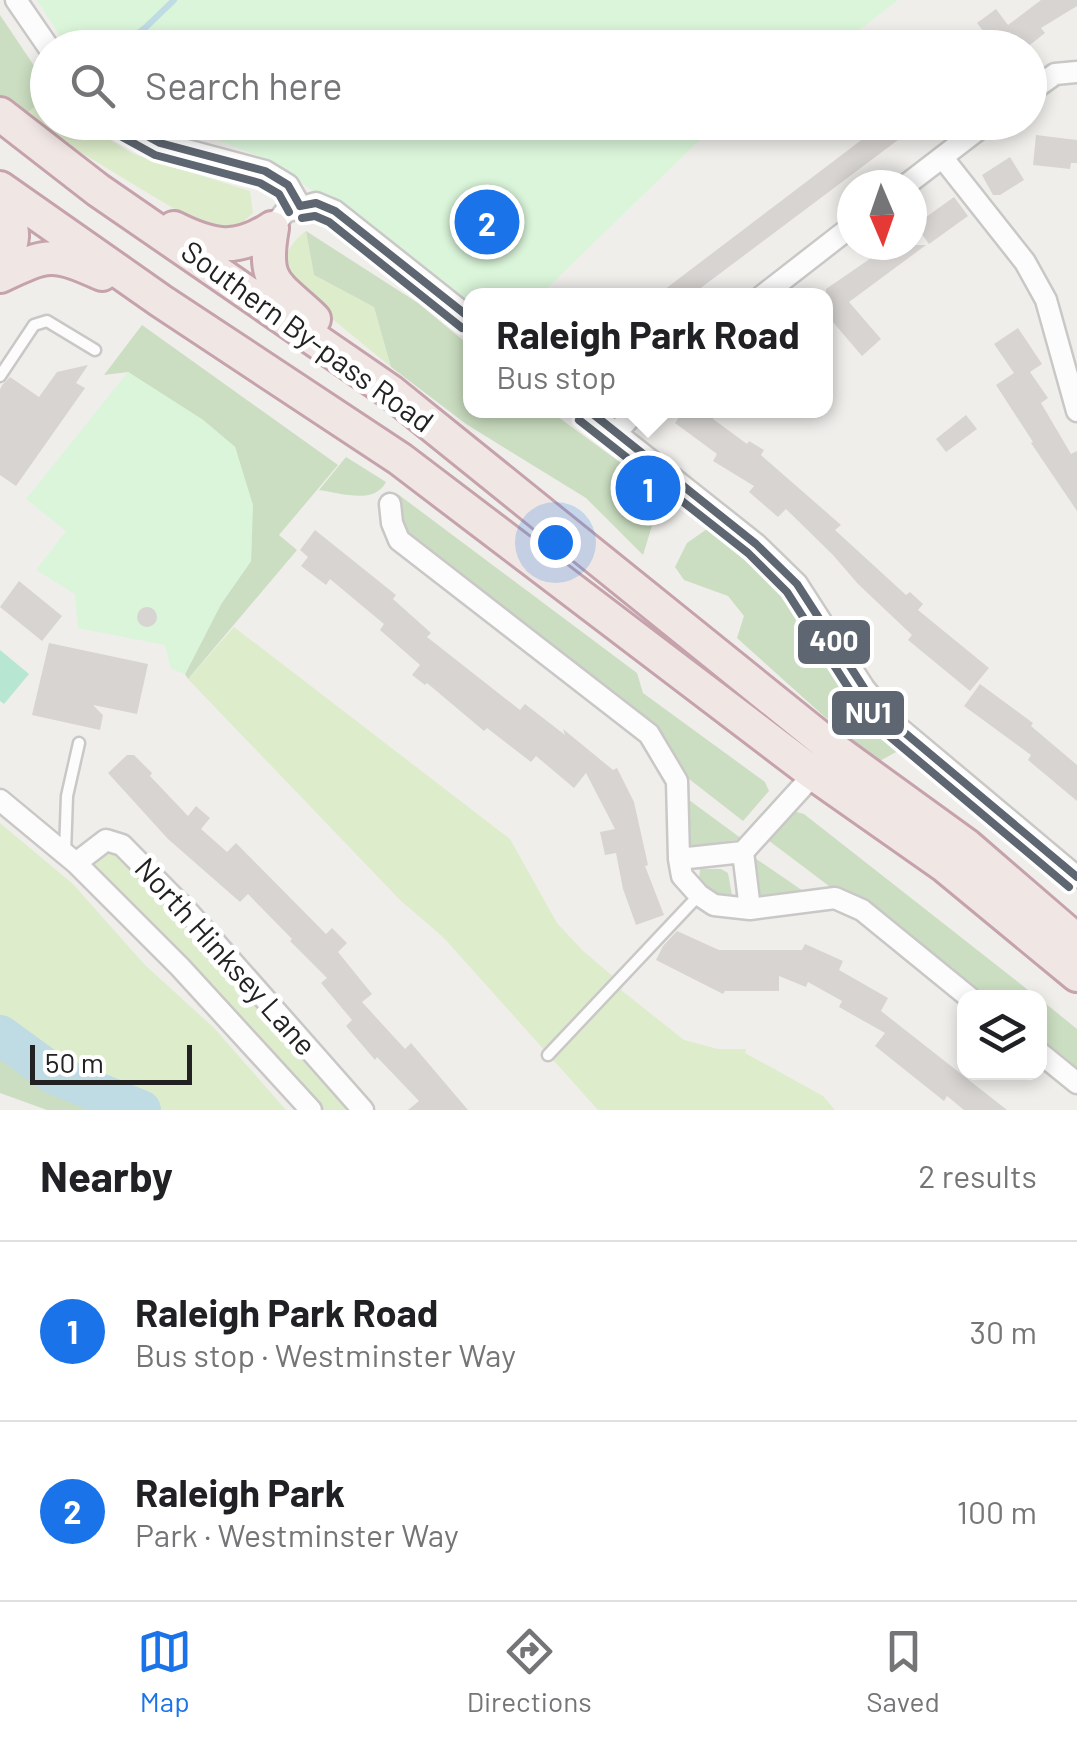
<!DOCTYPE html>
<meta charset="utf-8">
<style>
:root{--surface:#fff;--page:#f6f6f6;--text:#202124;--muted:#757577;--line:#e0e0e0;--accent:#1a73e8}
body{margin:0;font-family:Barlow,sans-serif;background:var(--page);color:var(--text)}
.controls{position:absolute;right:30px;bottom:30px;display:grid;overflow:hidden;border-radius:20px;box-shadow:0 5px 15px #0003}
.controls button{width:90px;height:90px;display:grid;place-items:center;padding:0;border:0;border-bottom:2px solid var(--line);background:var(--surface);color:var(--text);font:50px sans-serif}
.compass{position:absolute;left:837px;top:170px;width:90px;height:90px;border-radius:50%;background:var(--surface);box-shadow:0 5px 15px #0003;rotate:178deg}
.scale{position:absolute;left:30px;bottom:25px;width:162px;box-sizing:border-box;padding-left:10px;border:5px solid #222;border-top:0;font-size:28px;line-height:35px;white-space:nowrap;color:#222;-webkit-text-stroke:8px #fff;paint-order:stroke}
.you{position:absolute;left:555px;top:542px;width:35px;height:35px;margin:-25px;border:8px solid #fff;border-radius:50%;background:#1a73e8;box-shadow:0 0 0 15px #1a73e833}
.badge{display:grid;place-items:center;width:65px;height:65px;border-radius:50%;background:var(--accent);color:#fff;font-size:32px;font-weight:700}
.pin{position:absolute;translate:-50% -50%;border:5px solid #fff;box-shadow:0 2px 10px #0006}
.popup{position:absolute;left:463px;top:288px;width:370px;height:130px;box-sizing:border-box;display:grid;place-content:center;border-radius:20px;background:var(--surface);filter:drop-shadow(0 2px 8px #0005);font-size:32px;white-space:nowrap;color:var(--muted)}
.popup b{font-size:38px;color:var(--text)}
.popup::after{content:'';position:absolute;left:50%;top:100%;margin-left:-20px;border:20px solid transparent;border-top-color:var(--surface)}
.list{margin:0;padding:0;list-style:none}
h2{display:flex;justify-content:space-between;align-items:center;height:130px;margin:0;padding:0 40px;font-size:42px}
h2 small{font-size:32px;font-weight:400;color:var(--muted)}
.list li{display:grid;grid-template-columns:65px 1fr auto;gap:30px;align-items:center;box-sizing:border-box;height:180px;padding:0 40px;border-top:2px solid var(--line)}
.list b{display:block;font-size:38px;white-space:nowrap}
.list p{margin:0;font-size:32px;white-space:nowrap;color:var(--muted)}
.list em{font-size:32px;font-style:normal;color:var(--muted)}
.icon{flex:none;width:55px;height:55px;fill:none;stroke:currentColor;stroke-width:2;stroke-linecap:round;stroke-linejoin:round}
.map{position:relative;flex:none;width:1077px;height:1110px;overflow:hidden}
.search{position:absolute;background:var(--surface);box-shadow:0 5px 15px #0003;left:30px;right:30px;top:30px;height:110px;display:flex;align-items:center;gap:25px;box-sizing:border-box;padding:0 35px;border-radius:55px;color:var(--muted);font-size:38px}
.sheet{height:490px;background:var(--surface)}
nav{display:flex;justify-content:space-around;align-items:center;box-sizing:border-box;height:140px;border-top:2px solid var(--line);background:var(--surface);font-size:28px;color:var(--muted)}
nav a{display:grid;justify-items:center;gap:5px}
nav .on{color:var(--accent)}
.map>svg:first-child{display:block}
.grass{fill:#ddeccb}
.forest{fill:#cbdec1}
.park{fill:#daf5da}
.pitch{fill:#b7e6d2}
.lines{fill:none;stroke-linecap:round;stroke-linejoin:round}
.stream{stroke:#bfdbe3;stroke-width:6}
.river{stroke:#bfdbe3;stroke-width:40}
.building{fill:#d7d4d2}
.service-casing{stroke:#c9c8c7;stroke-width:15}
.minor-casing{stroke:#c9c8c7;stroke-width:25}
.trunk-casing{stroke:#c5a2ac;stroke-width:38}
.service{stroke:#fdfcfc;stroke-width:10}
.minor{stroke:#fdfcfc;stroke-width:20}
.trunk{stroke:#f0e6e4;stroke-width:32}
.bus-1-casing{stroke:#fff;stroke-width:15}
.bus-2-casing{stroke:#fff;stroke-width:15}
.bus-1{stroke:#5e6671;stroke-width:8}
.bus-2{stroke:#5e6671;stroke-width:8}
.labels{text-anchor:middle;stroke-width:10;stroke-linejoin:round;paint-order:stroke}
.street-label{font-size:30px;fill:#222;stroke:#fff}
.line-badge{stroke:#fff;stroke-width:4}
.badge-label{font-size:28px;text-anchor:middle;font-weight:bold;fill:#fff}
</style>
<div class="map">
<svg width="1077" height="1110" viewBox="0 0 1077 1110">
<rect width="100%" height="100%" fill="#f0eeeb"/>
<path class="grass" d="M 47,97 L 48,122 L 82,123 L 133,154 L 250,191 L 253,213 L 231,233 L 196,222 L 22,117 Z
M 306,231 L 314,275 L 374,307 L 391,367 L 286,281 C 284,258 287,245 306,231 Z
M 234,627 L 510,839 L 557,923 L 582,950 L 623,985 L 621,990 L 684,1040 L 718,1049 L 746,1049 L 745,1053 L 823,1096 L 835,1110 L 598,1110 L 444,938 L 400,900 L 188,679 Z
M 0,823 L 73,884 L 144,964 L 214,1028 L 286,1110 L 141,1110 L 55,1075 L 0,1035 Z
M 106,840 L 363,1110 L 311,1110 L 76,863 Z"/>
<path class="forest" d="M 0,15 L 47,85 L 47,97 L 22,117 L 0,101 Z
M 306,231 L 418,303 L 470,346 L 470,410 L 550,411 L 662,493 L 643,555 L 586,498 L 466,424 L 391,367 L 374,307 L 314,275 Z
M 142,325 L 338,465 L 279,535 L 297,550 L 188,679 L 185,674 L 221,604 L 251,561 L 252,505 L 235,447 L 203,420 L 128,372 L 104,375 Z
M 346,457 L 386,482 C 374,505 341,493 319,490 Z
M 399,495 L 637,673 L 643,693 L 765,782 L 769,791 L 743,821 L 684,775 L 407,540 L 396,511 Z
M 707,529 L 758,571 L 793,607 L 824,647 L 855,704 L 898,751 L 876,763 L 737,638 L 744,616 L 728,596 L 684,580 L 675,567 L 687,543 Z
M 685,797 L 742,839 L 687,847 Z
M 790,810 L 804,814 L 1037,997 L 976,997 L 764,837 Z
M 752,856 L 806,893 L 756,899 Z
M 700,869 L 721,869 L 728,873 L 732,895 L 722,899 L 703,890 L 699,880 Z
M 1040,999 L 1077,1029 L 1077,1074 L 1040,1046 Z
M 0,1035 L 55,1075 L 141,1110 L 47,1110 L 0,1093 Z"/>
<path class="park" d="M 37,0 L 898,0 L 837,47 L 815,47 L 806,37 L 795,48 L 68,48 Z
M 173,123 L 717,123 L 540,295 L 470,296 L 470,301 L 269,160 Z
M 128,372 L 203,420 L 235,447 L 253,505 L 251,561 L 221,604 L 185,674 L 171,669 L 165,645 L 78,628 L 75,594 L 36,570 L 66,531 L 26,499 Z"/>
<path class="pitch" d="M 0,650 L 29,674 L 4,704 L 0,701 Z"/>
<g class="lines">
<path class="stream" d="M 118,48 L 145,28 L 174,0"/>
<path class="river" d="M 0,1035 L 55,1075 L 141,1110"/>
</g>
<path class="building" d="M 1041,0 L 1077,0 L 1077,6 L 1041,28 L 1045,33 L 1026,48 L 996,48 L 977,23 L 996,9 L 1008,25 Z
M 885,122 L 922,122 L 690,296 L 656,296 Z
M 1036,135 L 1077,140 L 1077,163 L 1071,163 L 1070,169 L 1033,165 Z
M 1010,157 L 1024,180 L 1000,195 L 993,195 L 982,175 Z
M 954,197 L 968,216 L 929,244 L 915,225 Z
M 890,245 L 926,245 L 849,302 L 881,339 L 862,356 L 826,314 L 826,289 Z
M 1018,328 L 1042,364 L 1030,372 L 1048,398 L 1041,403 L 1071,454 L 1077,451 L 1077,511 L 1031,443 L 1033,442 L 996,385 L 1014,373 L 994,344 Z
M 88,365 L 76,383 L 85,388 L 16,486 L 0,475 L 0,389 L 3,384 L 10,377 L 39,397 L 57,372 Z
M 684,410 L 719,410 L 713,419 L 747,444 L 749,441 L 764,450 L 761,455 L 841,525 L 835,530 L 906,595 L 910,592 L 923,604 L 918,610 L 989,668 L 970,691 L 908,640 L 912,635 L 858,584 L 833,555 L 786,509 L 778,517 L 749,492 L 754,486 L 713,461 L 717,454 L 675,423 Z
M 966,415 L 977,429 L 946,452 L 936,439 Z
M 315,530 L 396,595 L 393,599 L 431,633 L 427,637 L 520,710 L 525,704 L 565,735 L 563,729 L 613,770 L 617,768 L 634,802 L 648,865 L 645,866 L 664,915 L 636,925 L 623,889 L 616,853 L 605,855 L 600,832 L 615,829 L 586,773 L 574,788 L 536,756 L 531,762 L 487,728 L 484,731 L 427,683 L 425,685 L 412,675 L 420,665 L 380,630 L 384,624 L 330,579 L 326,585 L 301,566 L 308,557 L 300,550 Z
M 19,581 L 62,616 L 42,641 L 0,607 Z
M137 617a10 10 0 1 1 20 0a10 10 0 1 1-20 0Z
M 49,643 L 148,664 L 137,714 L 93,705 L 103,715 L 100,730 L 32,715 Z
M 980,684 L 1033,723 L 1031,726 L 1077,765 L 1077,801 L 1028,760 L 1031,755 L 964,706 Z
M 127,755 L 134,755 L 152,773 L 150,776 L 188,816 L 196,806 L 210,818 L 201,829 L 227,852 L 236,843 L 326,934 L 332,928 L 347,943 L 338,952 L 372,994 L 362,1002 L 405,1049 L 411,1043 L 468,1110 L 408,1110 L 419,1101 L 377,1057 L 375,1060 L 346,1026 L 352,1020 L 321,983 L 327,978 L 290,941 L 292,939 L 248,894 L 240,902 L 168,839 L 108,773 Z
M 677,931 L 719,950 L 802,950 L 805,944 L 843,961 L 839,970 L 888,998 L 881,1011 L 1007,1110 L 964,1110 L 947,1096 L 944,1101 L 875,1046 L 885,1033 L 839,1007 L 842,1001 L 808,982 L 806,987 L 779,976 L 779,991 L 725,991 L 723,994 L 656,960 L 663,946 Z"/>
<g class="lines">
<g class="service-casing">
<path id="service" d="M 0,376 L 34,325 L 47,321 L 95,350
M 65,853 L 67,796 L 79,743
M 548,1055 L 699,895"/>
</g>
<g class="minor-casing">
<path id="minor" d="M 16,0 L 49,48
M 1030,92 L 1055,74 L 1077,72
M 121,122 L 160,143 L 265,171 L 288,185 L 300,206
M 942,157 L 1025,262 L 1046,300 L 1077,411
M 906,185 L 988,122
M 272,228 L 285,212 L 316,203 L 335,211 L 470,318
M 762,296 L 852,226
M 587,410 L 756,544 L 797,584 L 864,688 L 892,722 L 1077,877
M 616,433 L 637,410
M 390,504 L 392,523 L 399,540 L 649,734 L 677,781 L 679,859 L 682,876 L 699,895 L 714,905 L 750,909 L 835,898 L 862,910 L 970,998
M 0,800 L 76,863 L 180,967 L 311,1110
M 743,852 L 814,774
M 679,859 L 743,852 L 750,909
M 76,863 L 106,840 L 122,845 L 190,914 L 363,1110
M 1040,1053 L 1077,1083"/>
</g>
<g class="trunk-casing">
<path id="trunk" d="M 0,114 L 98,190 L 391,392 L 836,751 L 967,846 L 1077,941
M 0,188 L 161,301 L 400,459 L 814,774 L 945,866 L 1077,975
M 0,209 C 18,228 14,245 0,266
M 174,228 C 212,247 236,252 272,228
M 272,228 C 262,284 276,283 314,319
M 0,276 C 48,253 53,252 102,274"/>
</g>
<use href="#service" class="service"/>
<use href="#minor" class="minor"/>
<use href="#trunk" class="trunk"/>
<g class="bus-1-casing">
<path id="bus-1" d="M 122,122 L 160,143 L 265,171 L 288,185 L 300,206
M 300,206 L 316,203 L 335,211 L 470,318
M 588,410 L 756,544 L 797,584 L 864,688 L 892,722 L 1077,877"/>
</g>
<g class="bus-2-casing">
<path id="bus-2" d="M 115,133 L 155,155 L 260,183 L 279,194 L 289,212
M 302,218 L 315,216 L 329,222 L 462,328
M 579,420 L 748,553 L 787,592 L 853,695 L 883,731 L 1069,887"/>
</g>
<use href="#bus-1" class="bus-1"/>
<use href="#bus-2" class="bus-2"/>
</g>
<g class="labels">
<g class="street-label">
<text transform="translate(307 337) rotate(36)" y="10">Southern By-pass Road</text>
<text transform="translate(225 957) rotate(48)" y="10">North Hinksey Lane</text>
</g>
</g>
<g class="line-badge">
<rect x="796" y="618" width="76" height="48" rx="10" fill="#5e6671"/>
<rect x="830" y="689" width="76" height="48" rx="10" fill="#5e6671"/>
</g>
<g class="badge-label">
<text x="834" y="651">400</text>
<text x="868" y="723">NU1</text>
</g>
</svg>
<div class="controls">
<button><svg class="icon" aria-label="layers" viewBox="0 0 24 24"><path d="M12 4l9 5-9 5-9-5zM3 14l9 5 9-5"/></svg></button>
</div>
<svg class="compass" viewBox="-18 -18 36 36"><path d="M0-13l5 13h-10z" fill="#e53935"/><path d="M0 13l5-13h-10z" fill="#757577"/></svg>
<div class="scale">50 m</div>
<div class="you"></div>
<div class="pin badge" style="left:648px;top:488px">1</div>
<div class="popup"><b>Raleigh Park Road</b>Bus stop</div>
<div class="pin badge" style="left:487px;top:222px">2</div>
<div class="search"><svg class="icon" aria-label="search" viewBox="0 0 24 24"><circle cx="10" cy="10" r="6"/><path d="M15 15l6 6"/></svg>Search here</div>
</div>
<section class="sheet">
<h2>Nearby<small>2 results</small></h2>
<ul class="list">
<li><span class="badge">1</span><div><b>Raleigh Park Road</b><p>Bus stop · Westminster Way</p></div><em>30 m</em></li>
<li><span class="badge">2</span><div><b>Raleigh Park</b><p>Park · Westminster Way</p></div><em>100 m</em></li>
</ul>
</section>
<nav>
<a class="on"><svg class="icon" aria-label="map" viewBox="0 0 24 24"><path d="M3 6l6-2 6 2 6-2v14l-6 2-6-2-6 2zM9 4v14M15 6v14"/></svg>Map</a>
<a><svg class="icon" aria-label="directions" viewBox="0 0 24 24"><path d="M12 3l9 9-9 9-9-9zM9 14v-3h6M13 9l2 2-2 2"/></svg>Directions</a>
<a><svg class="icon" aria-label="saved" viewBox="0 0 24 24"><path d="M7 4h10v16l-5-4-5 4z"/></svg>Saved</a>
</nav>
